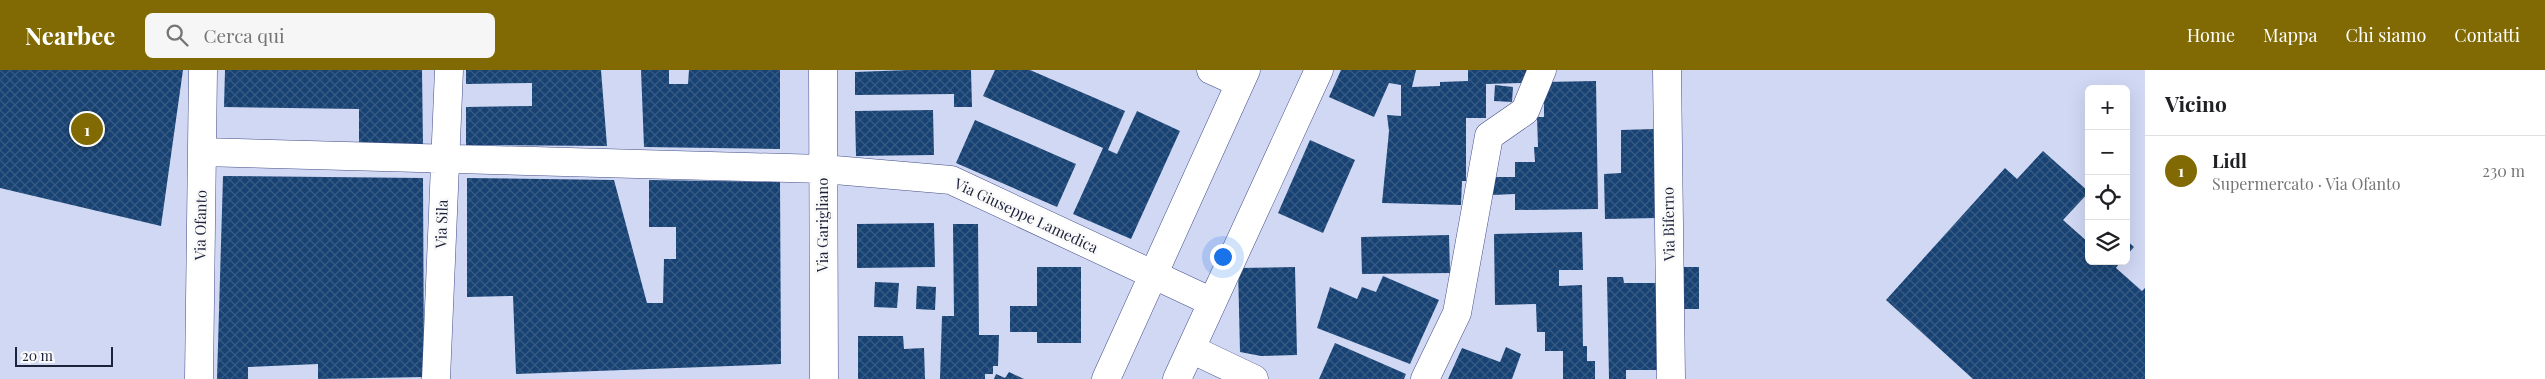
<!DOCTYPE html>
<html lang="it">
<meta charset="utf-8">
<style>
:root{--surface:#fff;--page:#f6f6f6;--text:#202124;--muted:#757577;--line:#e0e0e0;--accent:#816a04}
body{margin:0;font-family:"Playfair Display",serif;background:var(--page);color:var(--text)}
.controls{position:absolute;right:15px;top:15px;display:grid;overflow:hidden;border-radius:8px;box-shadow:0 5px 20px #0002}
.controls button{width:45px;height:45px;display:grid;place-items:center;padding:0;border:0;border-bottom:1px solid var(--line);background:var(--surface);color:var(--text);font:25px sans-serif}
.scale{position:absolute;left:15px;bottom:12px;width:98px;box-sizing:border-box;padding-left:5px;border:2px solid #1d223b;border-top:0;font-size:14px;line-height:18px;white-space:nowrap;color:#1d223b;-webkit-text-stroke:4px #fafafa;paint-order:stroke}
.you{position:absolute;left:1222px;top:186px;width:18px;height:18px;margin:-12px;border:4px solid #fff;border-radius:50%;background:#1a73e8;box-shadow:0 0 0 8px #1a73e833}
.badge{display:grid;place-items:center;width:32px;height:32px;border-radius:50%;background:var(--accent);color:#fff;font-size:16px;font-weight:700}
.pin{position:absolute;translate:-50% -50%;border:2px solid #fff;box-shadow:0 1px 5px #0006}
.list{margin:0;padding:0;list-style:none}
h2{display:flex;justify-content:space-between;align-items:center;height:65px;margin:0;padding:0 20px;font-size:21px}
h2 small{font-size:16px;font-weight:400;color:var(--muted)}
.list li{display:grid;grid-template-columns:32px 1fr auto;gap:15px;align-items:center;box-sizing:border-box;height:70px;padding:0 20px;border-top:1px solid var(--line)}
.list b{display:block;font-size:19px;white-space:nowrap}
.list p{margin:0;font-size:16px;white-space:nowrap;color:var(--muted)}
.list em{font-size:16px;font-style:normal;color:var(--muted)}
.icon{flex:none;width:28px;height:28px;fill:none;stroke:currentColor;stroke-width:2;stroke-linecap:round;stroke-linejoin:round}
.map{position:relative;flex:none;width:2145px;height:309px;overflow:hidden}
header{display:flex;align-items:center;gap:30px;box-sizing:border-box;height:70px;padding:0 25px;background:var(--accent);color:#fff}
header strong{font-size:24px}
nav{display:flex;gap:28px;margin-inline-start:auto;font-size:18px}
.search{width:350px;height:45px;background:var(--page);display:flex;align-items:center;gap:12px;box-sizing:border-box;padding:0 18px;border-radius:8px;color:var(--muted);font-size:19px}
main{display:flex}
aside{flex:1;background:var(--surface)}
.map>svg:first-child{display:block}
.building{fill:url(#building-cross-hatch)}
.lines{fill:none;stroke-linecap:round;stroke-linejoin:round}
.street-casing{stroke:#434e88;stroke-width:29}
.street{stroke:#fff;stroke-width:28}
.labels{text-anchor:middle;stroke-width:5;stroke-linejoin:round;paint-order:stroke}
.street-label{font-size:15px;fill:#1d223b;stroke:#fafafa}
</style>
<header>
<strong>Nearbee</strong>
<div class="search"><svg class="icon" aria-label="search" viewBox="0 0 24 24"><circle cx="10" cy="10" r="6"/><path d="M15 15l6 6"/></svg>Cerca qui</div>
<nav><a>Home</a><a>Mappa</a><a>Chi siamo</a><a>Contatti</a></nav>
</header>
<main>
<div class="map">
<svg width="2145" height="309" viewBox="0 0 2145 309">
<defs>
<pattern id="building-cross-hatch" width="8" height="8" patternUnits="userSpaceOnUse" patternTransform="scale(1.25)"><rect width="8" height="8" fill="#174273"/><path d="M0 0l8 8M0 8l8-8" fill="none" stroke="#385b83"/></pattern>
</defs>
<rect width="100%" height="100%" fill="#d1d8f4"/>
<path class="building" d="M 0,0 L 183,0 L 161,156 L 0,118 Z
M 225,0 L 422,0 L 423,75 L 359,74 L 359,39 L 224,37 Z
M 466,0 L 601,0 L 607,76 L 466,75 L 466,37 L 532,36 L 532,13 L 466,14 Z
M 641,0 L 669,0 L 669,14 L 688,14 L 689,0 L 780,0 L 780,79 L 644,77 Z
M 909,0 L 971,0 L 972,37 L 954,37 L 954,24 L 855,25 L 855,2 Z
M 995,0 L 1030,0 L 1125,41 L 1108,80 L 1117,84 L 1137,41 L 1180,61 L 1131,169 L 1073,144 L 1103,78 L 983,26 Z
M 1341,0 L 1416,0 L 1412,17 L 1440,16 L 1440,12 L 1468,11 L 1468,0 L 1529,0 L 1521,13 L 1486,14 L 1486,48 L 1466,48 L 1466,111 L 1462,111 L 1461,135 L 1382,133 L 1389,61 L 1387,45 L 1401,46 L 1401,15 L 1389,13 L 1374,47 L 1329,27 Z
M 1596,11 L 1598,139 L 1515,140 L 1515,124 L 1492,125 L 1492,107 L 1515,107 L 1515,92 L 1535,92 L 1534,77 L 1538,77 L 1537,47 L 1544,47 L 1544,12 Z
M 1495,15 L 1513,17 L 1512,32 L 1494,31 Z
M 933,40 L 934,85 L 856,86 L 855,41 Z
M 975,50 L 1076,94 L 1057,137 L 956,93 Z
M 1655,59 L 1657,148 L 1605,149 L 1604,104 L 1621,103 L 1621,60 Z
M 1310,70 L 1355,90 L 1323,163 L 1278,143 Z
M 2043,81 L 2089,122 L 2063,150 L 2089,173 L 2089,191 L 2121,191 L 2116,198 L 2142,221 L 2145,218 L 2145,309 L 1973,309 L 1886,230 L 2005,98 L 2017,109 Z
M 223,106 L 423,108 L 424,307 L 318,309 L 318,294 L 248,297 L 248,309 L 217,309 Z
M 467,108 L 614,110 L 647,233 L 663,233 L 664,189 L 676,189 L 676,157 L 649,157 L 649,110 L 780,112 L 781,294 L 516,304 L 513,226 L 467,227 Z
M 934,153 L 935,197 L 857,198 L 857,154 Z
M 953,154 L 978,154 L 979,265 L 999,265 L 998,296 L 993,296 L 993,304 L 985,304 L 985,309 L 940,309 L 942,246 L 954,246 Z
M 1582,162 L 1583,200 L 1559,200 L 1559,216 L 1582,215 L 1583,276 L 1587,276 L 1587,291 L 1595,291 L 1595,309 L 1563,309 L 1563,281 L 1545,281 L 1545,262 L 1537,262 L 1536,234 L 1495,235 L 1494,164 Z
M 1449,165 L 1450,203 L 1362,204 L 1361,167 Z
M 2126,170 L 2134,177 L 2126,186 Z
M 1037,197 L 1081,197 L 1081,273 L 1037,273 L 1037,262 L 1010,262 L 1010,236 L 1037,236 Z
M 1295,197 L 1297,285 L 1261,286 L 1240,282 L 1238,198 Z
M 1678,197 L 1699,197 L 1699,239 L 1678,239 Z
M 1383,206 L 1439,230 L 1410,294 L 1317,258 L 1330,217 L 1357,229 L 1362,217 L 1376,222 Z
M 1607,207 L 1623,207 L 1624,213 L 1658,213 L 1660,300 L 1626,300 L 1626,309 L 1609,309 Z
M 875,212 L 899,213 L 897,238 L 874,237 Z
M 917,216 L 936,217 L 935,240 L 916,239 Z
M 858,266 L 903,266 L 904,279 L 924,278 L 925,309 L 858,309 Z
M 1335,273 L 1406,304 L 1404,309 L 1319,309 Z
M 1506,277 L 1521,284 L 1512,309 L 1448,309 L 1462,278 L 1500,292 Z
M 1009,302 L 1024,309 L 994,309 L 996,304 L 1005,308 Z"/>
<g class="lines">
<g class="street-casing">
<path id="street" d="M 823,0 L 824,309
M 1211,0 L 1240,13
M 1667,0 L 1671,309
M 202,82 L 823,99 L 951,110 L 1212,232
M 1191,279 L 1254,309
M 199,309 L 203,0
M 436,309 L 449,0
M 1106,309 L 1246,0
M 1177,309 L 1319,0
M 1425,309 L 1457,243 L 1489,66 L 1525,41 L 1542,0"/>
</g>
<use href="#street" class="street"/>
</g>
<g class="labels">
<g class="street-label">
<text transform="translate(1026 146) rotate(25)" y="5">Via Giuseppe Lamedica</text>
<text transform="translate(442 154) rotate(-88)" y="5">Via Sila</text>
<text transform="translate(1669 154) rotate(-91)" y="5">Via Biferno</text>
<text transform="translate(201 155) rotate(-89)" y="5">Via Ofanto</text>
<text transform="translate(823 155) rotate(-90)" y="5">Via Garigliano</text>
</g>
</g>
</svg>
<div class="controls">
<button>+</button>
<button>−</button>
<button><svg class="icon" aria-label="locate" viewBox="0 0 24 24"><circle cx="12" cy="12" r="6"/><path d="M12 2v4M12 18v4M2 12h4M18 12h4"/></svg></button>
<button><svg class="icon" aria-label="layers" viewBox="0 0 24 24"><path d="M12 4l9 5-9 5-9-5zM3 14l9 5 9-5"/></svg></button>
</div>
<div class="scale">20 m</div>
<div class="you"></div>
<div class="pin badge" style="left:87px;top:59px">1</div>
</div>
<aside>
<h2>Vicino<small></small></h2>
<ul class="list">
<li><span class="badge">1</span><div><b>Lidl</b><p>Supermercato · Via Ofanto</p></div><em>230 m</em></li>
</ul>
</aside>
</main>
